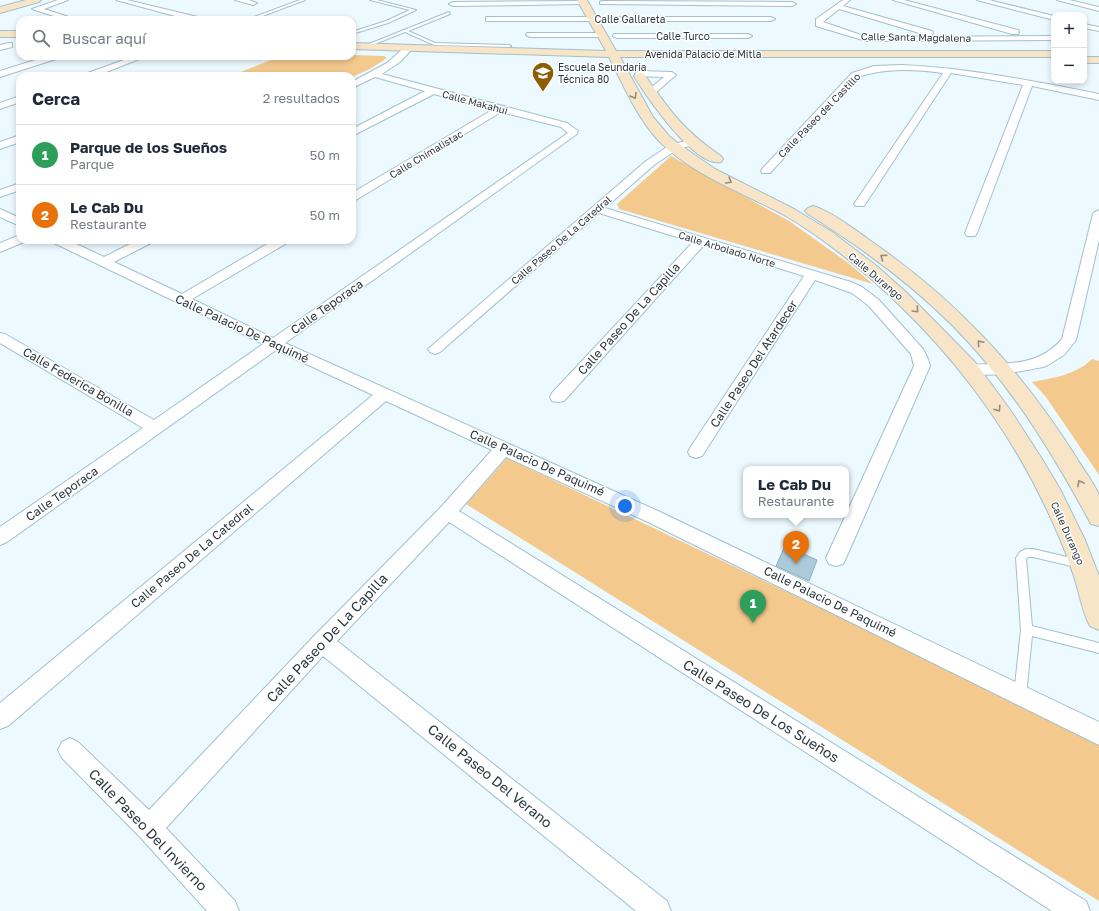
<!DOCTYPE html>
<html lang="es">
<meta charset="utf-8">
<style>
:root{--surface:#fff;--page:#f2f2f3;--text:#1f2937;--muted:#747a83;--line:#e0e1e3;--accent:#8c5d03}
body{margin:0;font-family:"Golos Text",sans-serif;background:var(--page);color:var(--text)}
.controls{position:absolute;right:12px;top:12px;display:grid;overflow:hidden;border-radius:8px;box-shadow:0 2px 6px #0003}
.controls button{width:36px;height:36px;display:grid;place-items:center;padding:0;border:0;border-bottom:1px solid var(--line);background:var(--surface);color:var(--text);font:20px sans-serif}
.you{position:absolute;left:625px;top:506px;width:14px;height:14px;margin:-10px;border:3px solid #fff;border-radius:50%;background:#1a73e8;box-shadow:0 0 0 6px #1a73e833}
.badge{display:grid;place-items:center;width:26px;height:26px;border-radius:50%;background:var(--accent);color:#fff;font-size:13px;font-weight:700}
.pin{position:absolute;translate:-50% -33px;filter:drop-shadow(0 1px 2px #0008)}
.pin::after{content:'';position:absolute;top:21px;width:14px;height:12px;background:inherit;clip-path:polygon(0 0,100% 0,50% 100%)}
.popup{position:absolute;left:743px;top:466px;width:106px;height:52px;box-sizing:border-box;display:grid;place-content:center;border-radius:8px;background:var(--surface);filter:drop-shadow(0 1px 3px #0005);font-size:13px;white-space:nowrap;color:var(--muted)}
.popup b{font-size:15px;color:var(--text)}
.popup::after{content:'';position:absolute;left:50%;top:100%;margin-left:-8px;border:8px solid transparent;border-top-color:var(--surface)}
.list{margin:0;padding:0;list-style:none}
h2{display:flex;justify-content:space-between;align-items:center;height:52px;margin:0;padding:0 16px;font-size:17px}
h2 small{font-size:13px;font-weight:400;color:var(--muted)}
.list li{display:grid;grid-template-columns:26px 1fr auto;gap:12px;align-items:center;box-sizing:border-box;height:60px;padding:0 16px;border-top:1px solid var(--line)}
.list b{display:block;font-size:15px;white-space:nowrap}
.list p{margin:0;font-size:13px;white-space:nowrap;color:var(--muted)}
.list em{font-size:13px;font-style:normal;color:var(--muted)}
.icon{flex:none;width:22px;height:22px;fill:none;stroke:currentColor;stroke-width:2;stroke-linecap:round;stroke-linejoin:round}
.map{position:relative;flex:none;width:1099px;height:911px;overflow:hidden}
.search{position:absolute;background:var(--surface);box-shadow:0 2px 6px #0003;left:16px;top:16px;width:340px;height:44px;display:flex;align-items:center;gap:10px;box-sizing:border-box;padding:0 14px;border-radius:12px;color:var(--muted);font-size:15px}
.panel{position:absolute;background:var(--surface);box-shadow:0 2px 6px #0003;left:16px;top:72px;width:340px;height:172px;border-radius:12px}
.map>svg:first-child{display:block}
.green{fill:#f4c98e}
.building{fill:#accbda;stroke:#8eadbb}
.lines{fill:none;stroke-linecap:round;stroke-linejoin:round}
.lane-casing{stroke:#a1c0ce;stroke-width:2}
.street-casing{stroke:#a1c0ce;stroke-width:2}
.secondary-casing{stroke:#a1c0ce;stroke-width:2}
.lane{fill:#fff;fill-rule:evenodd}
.street{fill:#fff;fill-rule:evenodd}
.secondary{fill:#f8e4c6;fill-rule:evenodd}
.oneway{stroke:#918e81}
.labels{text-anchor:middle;stroke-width:3;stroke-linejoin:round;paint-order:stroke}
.far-street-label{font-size:10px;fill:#2a373c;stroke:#fff}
.far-poi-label{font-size:10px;fill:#2a373c;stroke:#fff;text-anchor:start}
.street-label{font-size:12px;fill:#2a373c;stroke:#fff}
.near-street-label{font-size:14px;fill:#2a373c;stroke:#fff}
</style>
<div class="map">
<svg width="1099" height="911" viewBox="0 0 1099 911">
<rect width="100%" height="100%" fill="#ecf9ff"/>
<path class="green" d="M 352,55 L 384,56 L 387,58 L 370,69 L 352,77 L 352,76 L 231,76 L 281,56 Z
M 671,156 L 789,221 L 847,262 L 873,284 L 619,209 L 617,204 Z
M 1092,359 L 1099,361 L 1099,475 L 1046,397 L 1032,382 C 1053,378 1076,375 1092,359 Z
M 507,458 L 1099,741 L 1099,901 L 466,504 Z"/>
<path class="building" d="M 785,546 L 817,560 L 809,581 L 776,566 Z"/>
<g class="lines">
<g class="lane-casing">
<path id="lane" d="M 300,0 L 305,0 L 252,20 L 246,20 Z
M 370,0 L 377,0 L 416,10 L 388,23 L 352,34 L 352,32 L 386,21 L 410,10 Z
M 449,12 L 450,14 L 408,31 L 435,43 L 509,45 L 511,46 L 509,47 L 434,45 L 405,32 L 367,47 L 364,46 Z
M 1026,549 L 1033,549 L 1084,561 L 1085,564 L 1084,567 L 1080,568 L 1033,557 L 1028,557 L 1026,559 L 1032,626 L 1099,643 L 1099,653 L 1032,636 L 1026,695 L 1024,699 L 1020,701 L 1016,699 L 1014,695 L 1021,630 L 1016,558 L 1020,552 Z"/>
</g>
<g class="street-casing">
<path id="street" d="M 58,0 L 68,0 L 44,9 L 78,20 L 66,20 L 32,9 Z
M 116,0 L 127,0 L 202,18 L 203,20 L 190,20 Z
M 235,0 L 249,0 L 257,3 L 253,5 Z
M 843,0 L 850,0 L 843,6 L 932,31 L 933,33 L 932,35 L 926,35 L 839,9 L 823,22 L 867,37 L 1054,36 L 1054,40 L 866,41 L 816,26 L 816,19 Z
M 893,0 L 904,0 L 1018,30 L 1019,32 L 1018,34 L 1012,34 Z
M 977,0 L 989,0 L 1054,16 L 1054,20 Z
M 1057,0 L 1069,0 L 1099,7 L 1099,11 Z
M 584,1 L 586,2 L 586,4 L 453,6 L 449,4 L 453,2 Z
M 602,1 L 792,2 L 796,4 L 792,6 L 600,4 L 600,2 Z
M 486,17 L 771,17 L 775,19 L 771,21 L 486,21 Z
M 1084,24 L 1099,27 L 1099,31 L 1084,28 Z
M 527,33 L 602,33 L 606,35 L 602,37 L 530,37 L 526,35 Z
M 614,34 L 748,34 L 752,36 L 748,38 L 617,38 L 613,36 Z
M 9,43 L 12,43 L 12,47 L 0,50 L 0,45 Z
M 406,46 L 409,46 L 413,48 L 400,62 L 382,74 L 567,123 L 578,131 L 577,134 L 285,343 L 658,511 L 1099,722 L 1099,745 L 646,521 L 506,457 L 459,511 L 1086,901 L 1090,911 L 1052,911 L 449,522 L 337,641 L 667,901 L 671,911 L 636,911 L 323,656 L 166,828 L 235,901 L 239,911 L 207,911 L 140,837 L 62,758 L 58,750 L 62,742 L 70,738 L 78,742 L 149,810 L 315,635 L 441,507 L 492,450 L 386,401 L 8,726 L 0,729 L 0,703 L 373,395 L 276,350 L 7,542 L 0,545 L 0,527 L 143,428 L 0,343 L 0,333 L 5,334 L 154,420 L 263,344 L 54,243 L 52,240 L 68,240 L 104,257 L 138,240 L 153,240 L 151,243 L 114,262 L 182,294 L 274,240 L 289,240 L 287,243 L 192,299 L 273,338 L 568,133 L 561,127 L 501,112 L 356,200 L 352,201 L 352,193 L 492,110 L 434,94 L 352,136 L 352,129 L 425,91 L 375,77 L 352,88 L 352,82 L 387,63 Z
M 48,56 L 60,56 L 59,58 L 0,77 L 0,71 Z
M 135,56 L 147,56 L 96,76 L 84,76 L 85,74 Z
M 902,65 C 968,68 1033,81 1099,94 L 1099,100 L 1032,86 L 977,233 L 975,236 L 967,236 L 965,233 L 1023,85 L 951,73 L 864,206 L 856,206 L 854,204 L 943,73 C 914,69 886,68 858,77 L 770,173 L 762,173 L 761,171 L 762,169 L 852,73 L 874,66 Z
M 639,71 L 672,72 L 676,75 L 653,95 L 650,96 L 645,93 L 647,91 L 664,77 L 636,76 L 635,74 Z
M 20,96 L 20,102 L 0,109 L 0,103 Z
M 20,135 L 20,142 L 0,149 L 0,142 Z
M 694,139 L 699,142 L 698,144 L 678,149 L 654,165 L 605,208 L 851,282 L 862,287 L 879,300 L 923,349 L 928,359 L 930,366 L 846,558 L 843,564 L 836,566 L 829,564 L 826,558 L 914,366 L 911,354 L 869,306 L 852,293 L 815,280 L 702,456 L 696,458 L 690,456 L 688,452 L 690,448 L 804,276 L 704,245 L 564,401 L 558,402 L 552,401 L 550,397 L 552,393 L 693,242 L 599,213 L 440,352 L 435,354 L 430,352 L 428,349 L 646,161 L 670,145 Z
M 20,183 L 20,190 L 0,197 L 0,190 Z
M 0,209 L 20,218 L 20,226 L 0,217 Z
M 1099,210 L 1099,240 L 1076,340 L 1064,355 L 1048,365 L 1043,367 C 1019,371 990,379 966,372 L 963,369 L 966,366 C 977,363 989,365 1000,364 C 1025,363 1046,358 1062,339 L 1093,214 L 1095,212 Z
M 20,235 L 20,240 L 25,240 L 24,242 L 0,252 L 0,243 Z"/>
</g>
<g class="secondary-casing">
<path id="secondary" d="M 26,0 L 41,0 L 39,2 L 0,13 L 0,7 Z
M 577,0 L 587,0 L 616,51 L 1054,51 L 1054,57 L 620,57 L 653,117 L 669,136 L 679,144 L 715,169 L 794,209 L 832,232 L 878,267 L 906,292 L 975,362 L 1011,411 L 1042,459 L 1060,489 L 1085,540 L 1099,576 L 1099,630 L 1090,626 C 1084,615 1081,602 1078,590 C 1073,572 1067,555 1060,539 C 1019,441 958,357 879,286 C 850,260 819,235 784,215 C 742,192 692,175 658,140 C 636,116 624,86 609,57 L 352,49 L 352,43 L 606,51 Z
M 0,31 L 20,31 L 20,37 L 0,37 Z
M 1084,57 L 1099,57 L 1099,63 L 1084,63 Z
M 640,73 L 644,74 C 669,110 684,131 721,156 L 723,159 L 721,162 C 695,168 646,96 634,76 Z
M 813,206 C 829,210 854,229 868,239 C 955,299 1019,367 1076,457 C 1081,466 1097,487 1099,496 C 1099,505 1099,517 1099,526 L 1091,524 C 1052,452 1010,383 952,325 C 909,282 859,246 808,214 L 805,211 L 808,208 Z"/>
</g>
<use href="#lane" class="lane"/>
<use href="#street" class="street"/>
<use href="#secondary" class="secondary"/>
</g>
<defs><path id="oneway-chevron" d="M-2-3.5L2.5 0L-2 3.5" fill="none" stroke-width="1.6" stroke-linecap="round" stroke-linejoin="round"/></defs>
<g class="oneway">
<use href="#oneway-chevron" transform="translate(634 96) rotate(59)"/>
<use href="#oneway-chevron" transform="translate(729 181) rotate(30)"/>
<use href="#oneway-chevron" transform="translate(883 257) rotate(-144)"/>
<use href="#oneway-chevron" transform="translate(916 310) rotate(47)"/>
<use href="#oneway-chevron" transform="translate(980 343) rotate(-131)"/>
<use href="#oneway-chevron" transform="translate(998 409) rotate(56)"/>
<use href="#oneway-chevron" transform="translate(1080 483) rotate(-119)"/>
</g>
<defs>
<g id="school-pin" transform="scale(1.15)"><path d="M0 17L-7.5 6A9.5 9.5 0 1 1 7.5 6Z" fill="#8c5d03" stroke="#fff"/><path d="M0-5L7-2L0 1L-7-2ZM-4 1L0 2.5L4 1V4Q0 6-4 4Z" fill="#fff"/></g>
</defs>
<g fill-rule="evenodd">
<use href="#school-pin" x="543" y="73"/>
</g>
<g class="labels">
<g class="far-street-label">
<text x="630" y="23">Calle Gallareta</text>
<text x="683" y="40">Calle Turco</text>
<text transform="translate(916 37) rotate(1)" y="4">Calle Santa Magdalena</text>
<text x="703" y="58">Avenida Palacio de Mitla</text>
<text transform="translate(475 102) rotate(15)" y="4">Calle Makahui</text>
<text transform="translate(819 115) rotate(-46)" y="4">Calle Paseo del Castillo</text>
<text transform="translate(426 154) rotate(-31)" y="4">Calle Chimalistac</text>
<text transform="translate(561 240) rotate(-41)" y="4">Calle Paseo De La Catedral</text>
<text transform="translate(727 249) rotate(17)" y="4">Calle Arbolado Norte</text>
<text transform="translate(876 276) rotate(40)" y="4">Calle Durango</text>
<text transform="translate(1068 533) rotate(66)" y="4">Calle Durango</text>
</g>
<g class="far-poi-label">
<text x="558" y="71">Escuela Seundaria<tspan x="558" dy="12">Técnica 80</tspan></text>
</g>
<g class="street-label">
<text transform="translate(327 307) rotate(-35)" y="4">Calle Teporaca</text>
<text transform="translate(629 319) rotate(-48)" y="4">Calle Paseo De La Capilla</text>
<text transform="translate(242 329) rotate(25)" y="4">Calle Palacio De Paquimé</text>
<text transform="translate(754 364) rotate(-57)" y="4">Calle Paseo Del Atardecer</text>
<text transform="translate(78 382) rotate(30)" y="4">Calle Federica Bonilla</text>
<text transform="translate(537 463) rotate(24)" y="4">Calle Palacio De Paquimé</text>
<text transform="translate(62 494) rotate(-35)" y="4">Calle Teporaca</text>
<text transform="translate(192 556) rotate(-40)" y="4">Calle Paseo De La Catedral</text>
<text transform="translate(830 602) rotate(26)" y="4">Calle Palacio De Paquimé</text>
</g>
<g class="near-street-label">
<text transform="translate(327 638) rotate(-47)" y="5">Calle Paseo De La Capilla</text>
<text transform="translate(761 711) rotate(32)" y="5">Calle Paseo De Los Sueños</text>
<text transform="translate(490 776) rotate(39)" y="5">Calle Paseo Del Verano</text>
<text transform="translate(148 830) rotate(46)" y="5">Calle Paseo Del Invierno</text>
</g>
</g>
</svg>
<div class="controls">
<button>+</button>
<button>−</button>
</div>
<div class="you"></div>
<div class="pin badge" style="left:753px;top:623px;background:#2e9e5b">1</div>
<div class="pin badge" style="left:796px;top:564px;background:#e8710a">2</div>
<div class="popup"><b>Le Cab Du</b>Restaurante</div>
<div class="search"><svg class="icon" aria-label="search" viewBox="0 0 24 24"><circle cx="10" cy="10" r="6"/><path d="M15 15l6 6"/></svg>Buscar aquí</div>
<section class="panel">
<h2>Cerca<small>2 resultados</small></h2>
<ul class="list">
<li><span class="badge" style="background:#2e9e5b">1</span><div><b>Parque de los Sueños</b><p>Parque</p></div><em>50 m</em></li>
<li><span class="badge" style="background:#e8710a">2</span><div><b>Le Cab Du</b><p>Restaurante</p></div><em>50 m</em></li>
</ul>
</section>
</div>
